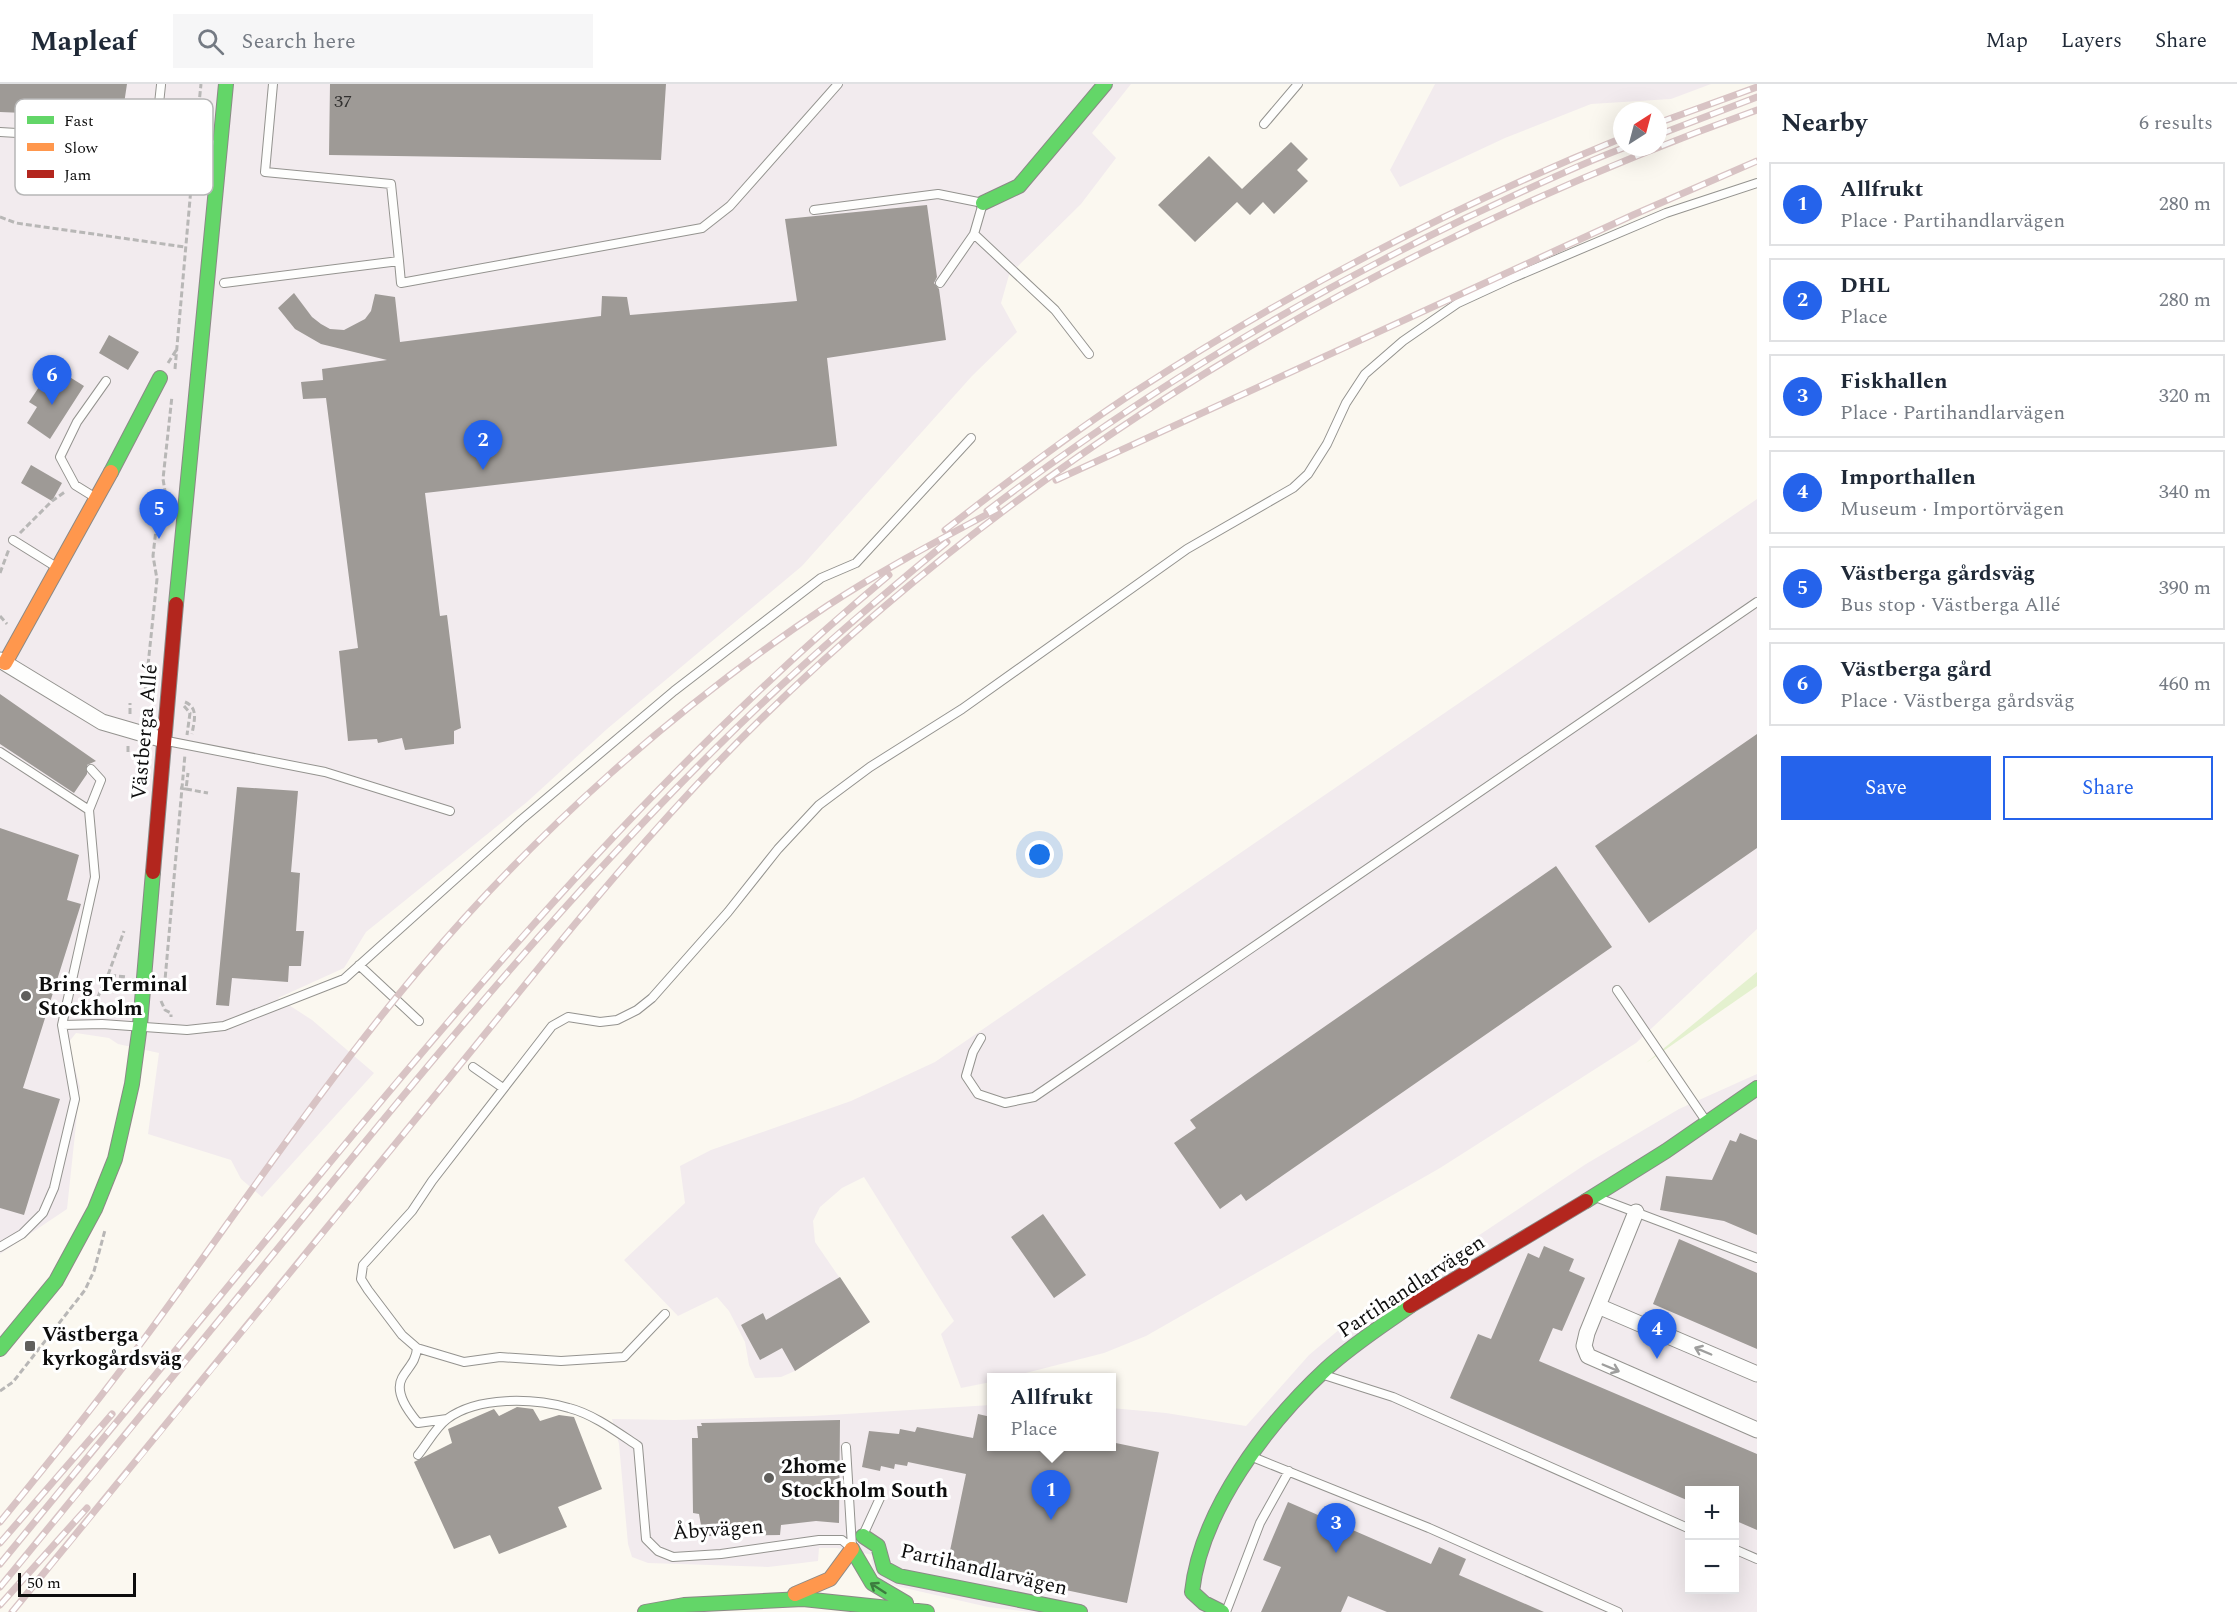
<!DOCTYPE html>
<meta charset="utf-8">
<style>
:root{--surface:#fff;--page:#f6f6f7;--text:#1f2937;--muted:#747a83;--line:#e0e1e3;--accent:#2563eb}
body{margin:0;font-family:Spectral,serif;background:var(--page);color:var(--text)}
.controls{position:absolute;right:18px;bottom:18px;display:grid;overflow:hidden;border-radius:0px;box-shadow:0 6px 24px #0002}
.controls button{width:54px;height:54px;display:grid;place-items:center;padding:0;border:0;border-bottom:2px solid var(--line);background:var(--surface);color:var(--text);font:30px sans-serif}
.compass{position:absolute;left:1613px;top:18px;width:54px;height:54px;border-radius:50%;background:var(--surface);box-shadow:0 6px 24px #0002;rotate:36deg}
.scale{position:absolute;left:18px;bottom:15px;width:118px;box-sizing:border-box;padding-left:6px;border:3px solid #0d0d0d;border-top:0;font-size:16px;line-height:21px;white-space:nowrap;color:#0d0d0d;-webkit-text-stroke:4px #fff;paint-order:stroke}
.you{position:absolute;left:1040px;top:771px;width:21px;height:21px;margin:-15px;border:4px solid #fff;border-radius:50%;background:#1a73e8;box-shadow:0 0 0 9px #1a73e833}
.badge{display:grid;place-items:center;width:39px;height:39px;border-radius:50%;background:var(--accent);color:#fff;font-size:20px;font-weight:700}
.pin{position:absolute;translate:-50% -50px;filter:drop-shadow(0 2px 3px #0008)}
.pin::after{content:'';position:absolute;top:32px;width:21px;height:18px;background:inherit;clip-path:polygon(0 0,100% 0,50% 100%)}
.popup{position:absolute;left:987px;top:1289px;width:129px;height:78px;box-sizing:border-box;display:grid;place-content:center;border-radius:0px;background:var(--surface);filter:drop-shadow(0 2px 4px #0005);font-size:20px;white-space:nowrap;color:var(--muted)}
.popup b{font-size:22px;color:var(--text)}
.popup::after{content:'';position:absolute;left:50%;top:100%;margin-left:-12px;border:12px solid transparent;border-top-color:var(--surface)}
.list{margin:0;padding:0;list-style:none}
h2{display:flex;justify-content:space-between;align-items:center;height:78px;margin:0;padding:0 24px;font-size:26px}
h2 small{font-size:20px;font-weight:400;color:var(--muted)}
.list li{display:grid;grid-template-columns:39px 1fr auto;gap:18px;align-items:center;box-sizing:border-box;height:84px;margin:0 12px 12px;padding:0 12px;border:2px solid var(--line);border-radius:0px}
.list b{display:block;font-size:22px;white-space:nowrap}
.list p{margin:0;font-size:20px;white-space:nowrap;color:var(--muted)}
.list em{font-size:20px;font-style:normal;color:var(--muted)}
.actions{display:flex;gap:12px;padding:18px 24px}
.actions a{flex:1;padding:14px 0;border:2px solid var(--accent);border-radius:0px;text-align:center;font-size:21px;color:var(--accent)}
.actions .main{background:var(--accent);color:#fff}
.icon{flex:none;width:33px;height:33px;fill:none;stroke:currentColor;stroke-width:2;stroke-linecap:round;stroke-linejoin:round}
.map{position:relative;flex:none;width:1757px;height:1528px;overflow:hidden}
header{display:flex;align-items:center;gap:36px;box-sizing:border-box;height:84px;padding:0 30px;background:var(--surface);border-bottom:2px solid var(--line)}
header strong{font-size:28px}
nav{display:flex;gap:33px;margin-inline-start:auto;font-size:21px}
.search{width:420px;height:54px;background:var(--page);display:flex;align-items:center;gap:15px;box-sizing:border-box;padding:0 21px;border-radius:0px;color:var(--muted);font-size:22px}
main{display:flex}
aside{flex:1;background:var(--surface)}
.map>svg:first-child{display:block}
.industrial{fill:#f2ebee;fill-rule:evenodd}
.green{fill:#e4f1cf}
.building{fill:#9e9a96}
.lines{fill:none;stroke-linecap:round;stroke-linejoin:round}
.lane-casing{stroke:#94938f;stroke-width:10}
.street-casing{stroke:#94938f;stroke-width:17}
.fast-casing{stroke:#8b8986;stroke-width:16}
.slow-casing{stroke:#8b8986;stroke-width:16}
.jam-casing{stroke:#8b8986;stroke-width:16}
.path{stroke:#b8b7b6;stroke-width:3;stroke-dasharray:6 3;stroke-linecap:butt}
.lane{stroke:#fefefd;stroke-width:8}
.street{stroke:#fefefd;stroke-width:15}
.fast{stroke:#63d668;stroke-width:14}
.slow{stroke:#ff974d;stroke-width:14}
.jam{stroke:#b3261e;stroke-width:14}
.rail-casing{stroke:#d8c3c4;stroke-width:7}
.rail{stroke:#fff;stroke-width:4.5;stroke-dasharray:14;stroke-linecap:butt}
.oneway{stroke:#9e9e9d}
.oneway2{stroke:#3c7c3f}
.poi-dot{fill:#605f5c;stroke:#fff;stroke-width:2}
.labels{text-anchor:middle;stroke-width:6;stroke-linejoin:round;paint-order:stroke}
.number-label{font-size:18px;fill:#31302f}
.street-label{font-size:21px;fill:#0d0d0d;stroke:#fff}
.poi-label{font-size:21px;font-weight:bold;fill:#0d0d0d;stroke:#fff;text-anchor:start}
.key{fill:#fff;stroke:#b6b6b6;stroke-width:1.5}
.key-label{font-size:16px;fill:#0d0d0d}
</style>
<header>
<strong>Mapleaf</strong>
<div class="search"><svg class="icon" aria-label="search" viewBox="0 0 24 24"><circle cx="10" cy="10" r="6"/><path d="M15 15l6 6"/></svg>Search here</div>
<nav><a>Map</a><a>Layers</a><a>Share</a></nav>
</header>
<main>
<div class="map">
<svg width="1757" height="1528" viewBox="0 0 1757 1528">
<rect width="100%" height="100%" fill="#fbf8f0"/>
<path class="industrial" d="M 0,0 L 1131,0 L 1092,49 L 1116,74 L 1081,120 L 1009,191 L 1001,219 L 1017,248 L 972,292 L 802,482 L 607,645 L 527,718 L 366,848 L 344,884 L 278,914 L 312,936 L 374,989 L 262,1113 L 241,1095 L 231,1076 L 148,1050 L 159,969 L 118,960 L 109,954 L 76,949 L 68,959 L 80,1003 L 67,1125 L 0,1170 Z
M 1435,0 L 1711,0 L 1671,15 L 1591,20 L 1505,54 L 1400,103 L 1390,86 Z
M 1757,415 L 1757,845 L 1636,959 L 1440,1084 L 1146,1252 L 1104,1269 L 1010,1293 L 991,1294 L 991,1298 L 961,1304 L 941,1250 L 954,1237 L 864,1093 L 842,1104 L 820,1123 L 813,1137 L 815,1158 L 870,1238 L 795,1287 L 781,1293 L 755,1294 L 749,1281 L 745,1258 L 729,1227 L 717,1213 L 678,1232 L 624,1176 L 685,1119 L 680,1082 L 711,1066 L 851,1017 L 935,978 Z
M 1757,990 L 1757,1528 L 1030,1528 L 988,1523 L 896,1502 L 882,1496 L 874,1486 L 871,1477 L 873,1471 L 837,1464 L 819,1464 L 818,1477 L 768,1483 L 648,1479 L 632,1473 L 628,1460 L 619,1360 L 612,1335 L 675,1336 L 813,1332 L 991,1321 L 991,1362 L 1111,1362 L 1111,1324 L 1166,1329 L 1246,1342 L 1309,1271 L 1347,1239 L 1586,1080 L 1679,1025 ZM 1690,1406 L 1734,1406 L 1734,1506 L 1690,1506 Z"/>
<path class="green" d="M 1757,888 L 1757,902 L 1646,979 Z"/>
<path class="building" d="M 0,0 L 127,0 L 122,33 L 0,28 Z
M 330,0 L 666,0 L 661,76 L 329,71 Z
M 1291,58 L 1308,75 L 1297,86 L 1308,97 L 1274,130 L 1263,118 L 1250,131 L 1237,118 L 1195,158 L 1158,121 L 1209,72 L 1242,105 Z
M 78,77 L 132,83 L 129,107 L 75,101 Z
M 927,121 L 937,193 L 934,199 L 939,205 L 946,256 L 827,274 L 837,362 L 425,409 L 440,532 L 447,531 L 461,644 L 454,647 L 454,660 L 405,666 L 402,654 L 378,659 L 377,655 L 348,657 L 339,567 L 358,564 L 326,314 L 303,315 L 301,298 L 323,296 L 322,285 L 387,276 L 321,260 L 295,245 L 278,224 L 294,209 L 312,233 L 321,240 L 330,245 L 344,246 L 365,235 L 371,227 L 375,210 L 395,213 L 400,258 L 601,232 L 602,212 L 627,213 L 630,231 L 797,217 L 785,135 Z
M 109,251 L 139,268 L 128,286 L 99,269 Z
M 60,287 L 84,302 L 50,355 L 27,339 L 37,323 L 29,318 L 43,297 L 50,302 Z
M 31,381 L 62,399 L 52,417 L 21,399 Z
M 0,610 L 96,677 L 87,681 L 87,690 L 74,709 L 0,660 Z
M 1757,650 L 1757,764 L 1649,839 L 1595,762 Z
M 237,703 L 298,707 L 291,788 L 300,789 L 296,847 L 304,847 L 301,882 L 289,882 L 288,898 L 232,894 L 229,922 L 216,921 Z
M 0,744 L 79,771 L 67,816 L 81,820 L 23,1004 L 60,1015 L 24,1131 L 0,1124 Z
M 1556,782 L 1612,863 L 1246,1117 L 1241,1110 L 1220,1125 L 1174,1059 L 1196,1044 L 1190,1036 Z
M 1740,1049 L 1757,1056 L 1757,1151 L 1724,1137 L 1660,1126 L 1666,1092 L 1712,1096 L 1730,1056 L 1736,1058 Z
M 1043,1130 L 1086,1191 L 1054,1214 L 1011,1153 Z
M 1679,1155 L 1757,1189 L 1757,1265 L 1653,1220 Z
M 1544,1162 L 1574,1175 L 1569,1187 L 1585,1194 L 1562,1247 L 1553,1244 L 1539,1277 L 1757,1370 L 1757,1446 L 1734,1436 L 1734,1407 L 1689,1407 L 1689,1417 L 1450,1314 L 1478,1250 L 1491,1255 L 1528,1169 L 1539,1174 Z
M 840,1193 L 870,1238 L 795,1287 L 782,1264 L 760,1276 L 741,1241 L 763,1229 L 766,1236 Z
M 517,1323 L 533,1325 L 540,1337 L 559,1331 L 574,1333 L 602,1405 L 558,1423 L 567,1443 L 499,1470 L 490,1451 L 454,1465 L 414,1378 L 452,1359 L 448,1345 L 494,1325 L 499,1332 Z
M 978,1330 L 991,1333 L 991,1362 L 1111,1362 L 1111,1358 L 1159,1368 L 1127,1519 L 947,1481 L 966,1390 L 908,1378 L 907,1382 L 895,1380 L 894,1385 L 881,1382 L 880,1387 L 862,1383 L 869,1347 L 899,1350 L 900,1345 L 915,1348 L 917,1343 L 973,1354 Z
M 840,1336 L 839,1439 L 816,1437 L 781,1441 L 780,1451 L 703,1452 L 699,1430 L 693,1429 L 692,1354 L 698,1354 L 697,1342 L 702,1342 L 701,1339 Z
M 1288,1418 L 1431,1480 L 1439,1463 L 1466,1475 L 1459,1491 L 1544,1528 L 1387,1528 L 1348,1512 L 1341,1528 L 1261,1528 L 1281,1483 L 1263,1476 Z"/>
<g class="lines">
<g class="lane-casing">
<path id="lane" d="M 1264,40 L 1298,0
M 0,48 L 220,61
M 155,57 L 161,1
M 814,126 L 938,110 L 983,119 L 974,150 L 1055,226 L 1089,270
M 399,177 L 401,199 L 702,144 L 730,122 L 838,0
M 224,199 L 399,177 L 391,100 L 265,88 L 273,0
M 940,199 L 974,150
M 96,414 L 75,401 L 60,373 L 77,338 L 106,297
M 13,456 L 58,484
M 167,657 L 325,688 L 450,727
M 0,668 L 89,726 L 95,793 L 62,941 L 75,1015 L 54,1104 L 43,1129 L 22,1150 L 0,1163
M 89,726 L 101,696 L 91,685
M 359,881 L 419,937
M 1617,906 L 1706,1037
M 62,941 L 102,940 L 187,946 L 224,942 L 344,895 L 521,736 L 674,607 L 821,494 L 856,479 L 971,354
M 981,954 L 973,968 L 966,992 L 978,1010 L 1005,1019 L 1034,1013 L 1757,518
M 473,983 L 503,1004
M 1598,1114 L 1757,1174
M 417,1264 L 464,1278 L 500,1273 L 561,1277 L 624,1273 L 665,1230
M 1324,1291 L 1393,1313 L 1690,1445
M 447,1335 L 418,1339 C 409,1328 394,1309 402,1294 C 408,1283 416,1278 417,1264 L 402,1251 L 368,1206 L 361,1195 L 363,1181 L 412,1127 L 432,1097 L 552,942 L 568,933 L 600,938 L 617,936 L 637,926 L 652,914 L 728,828 L 778,765 L 819,721 L 870,683 L 962,625 L 1187,465 L 1293,404 L 1308,390 L 1327,360 L 1346,319 L 1365,290 L 1403,257 L 1458,219 L 1510,195 L 1666,129 L 1757,99
M 846,1363 L 852,1463
M 418,1371 C 427,1360 436,1343 447,1335 C 478,1312 533,1314 569,1324 C 593,1330 617,1348 638,1362 L 646,1455 L 658,1467 L 673,1473 L 721,1470 L 819,1456 L 842,1456 L 850,1463
M 1255,1374 L 1429,1444 L 1618,1528
M 864,1449 L 880,1414
M 1734,1465 L 1757,1475
M 1226,1528 L 1260,1439 L 1289,1387"/>
</g>
<g class="street-casing">
<path id="street" d="M 0,576 L 102,638 L 164,656
M 1636,1128 L 1587,1249 L 1584,1262 L 1588,1272 L 1757,1346
M 1598,1222 L 1757,1290"/>
</g>
<g class="fast-casing">
<path id="fast" d="M 983,119 L 1019,102 L 1105,0
M 111,388 L 160,294
M 176,520 L 226,0
M 1586,1117 L 1666,1067 L 1757,1004
M 0,1265 L 56,1197 L 95,1125 L 115,1075 L 132,1000 L 140,941 L 153,788
M 863,1452 L 878,1462 L 884,1484 L 899,1492 L 1080,1528
M 852,1465 L 872,1499 L 906,1519
M 645,1528 L 684,1521 L 803,1515 L 927,1528
M 1222,1528 L 1204,1519 L 1192,1508 C 1201,1426 1267,1340 1326,1285 C 1352,1261 1382,1242 1410,1222"/>
</g>
<g class="slow-casing">
<path id="slow" d="M 5,579 L 111,388
M 795,1510 L 830,1495 L 852,1465"/>
</g>
<g class="jam-casing">
<path id="jam" d="M 153,788 L 176,520
M 1410,1222 L 1586,1117"/>
</g>
<path class="path" d="M 196,49 L 201,0
M 0,133 L 16,139 L 185,163
M 168,279 L 177,265
M 175,285 L 194,70
M 167,419 L 163,395 L 172,312
M 20,449 L 52,417 L 66,407
M 0,489 L 9,465
M 0,532 L 7,540
M 148,616 L 145,610 L 157,495 L 153,472 L 157,436 L 167,417
M 185,618 C 199,624 194,637 192,650
M 184,622 L 190,629 L 187,651
M 130,630 L 130,619
M 128,668 L 128,660
M 180,704 L 186,705 L 188,689
M 186,705 L 208,709
M 108,891 L 124,847
M 162,902 L 165,896 L 185,670
M 161,917 L 165,926 L 171,929 L 171,933
M 90,930 L 108,891 L 127,893
M 0,1307 L 13,1298 L 85,1206 L 94,1187 L 105,1146"/>
<use href="#lane" class="lane"/>
<use href="#street" class="street"/>
<use href="#fast" class="fast"/>
<use href="#slow" class="slow"/>
<use href="#jam" class="jam"/>
<g class="rail-casing">
<path id="rail" d="M 1658,39 L 1757,3
M 1658,51 L 1757,13
M 1056,396 L 1633,131 L 1757,77
M 987,427 C 1137,313 1298,215 1468,133 C 1520,109 1572,83 1626,63
M 945,446 C 1007,398 1070,350 1136,307 C 1290,207 1452,123 1622,54
M 0,1438 C 50,1377 100,1315 147,1251 C 237,1129 321,1002 419,886 C 536,747 676,623 827,522 C 882,486 939,456 997,425
M 0,1459 L 112,1330
M 0,1480 C 109,1347 218,1214 327,1082 C 501,872 679,666 889,491
M 0,1503 C 107,1374 213,1243 320,1113 C 447,957 576,803 719,661 C 791,589 868,523 947,458
M 0,1521 L 87,1424
M 12,1528 C 155,1355 296,1182 437,1009 C 541,882 643,750 761,635 C 1045,358 1384,160 1757,26"/>
</g>
<use href="#rail" class="rail"/>
</g>
<defs><path id="oneway-shaft" d="M-6 0H5M1.5-3L5.5 0L1.5 3" fill="none" stroke-width="1.6" stroke-linecap="round" stroke-linejoin="round" transform="scale(1.5)"/></defs>
<g class="oneway">
<use href="#oneway-shaft" transform="translate(1703 1267) rotate(-157)"/>
<use href="#oneway-shaft" transform="translate(1611 1284) rotate(23)"/>
</g>
<use class="oneway2" href="#oneway-shaft" transform="translate(878 1504) rotate(-147)"/>
<g class="poi-dot">
<circle cx="26" cy="912" r="6"/>
<rect x="24" y="1256" width="12" height="12" rx="3"/>
<circle cx="769" cy="1394" r="6"/>
</g>
<g class="labels">
<g class="number-label">
<text x="343" y="23">37</text>
</g>
<g class="street-label">
<text transform="translate(144 648) rotate(-85)" y="7">Västberga Allé</text>
<text transform="translate(1411 1202) rotate(-33)" y="7">Partihandlarvägen</text>
<text transform="translate(718 1445) rotate(-4)" y="7">Åbyvägen</text>
<text transform="translate(984 1485) rotate(13)" y="7">Partihandlarvägen</text>
</g>
<g class="poi-label">
<text x="38" y="907">Bring Terminal<tspan x="38" dy="24">Stockholm</tspan></text>
<text x="42" y="1257">Västberga<tspan x="42" dy="24">kyrkogårdsväg</tspan></text>
<text x="781" y="1389">2home<tspan x="781" dy="24">Stockholm South</tspan></text>
</g>
</g>
<rect x="15" y="15" width="198" height="96" rx="9" class="key"/>
<rect x="27" y="32" width="27" height="8" fill="#63d668"/>
<rect x="27" y="59" width="27" height="8" fill="#ff974d"/>
<rect x="27" y="86" width="27" height="8" fill="#b3261e"/>
<g class="key-label">
<text x="64" y="42">Fast</text>
<text x="64" y="69">Slow</text>
<text x="64" y="96">Jam</text>
</g>
</svg>
<div class="controls">
<button>+</button>
<button>−</button>
</div>
<svg class="compass" viewBox="-18 -18 36 36"><path d="M0-13l5 13h-10z" fill="#e53935"/><path d="M0 13l5-13h-10z" fill="#747a83"/></svg>
<div class="scale">50 m</div>
<div class="you"></div>
<div class="pin badge" style="left:1051px;top:1436px">1</div>
<div class="popup"><b>Allfrukt</b>Place</div>
<div class="pin badge" style="left:483px;top:386px">2</div>
<div class="pin badge" style="left:1336px;top:1469px">3</div>
<div class="pin badge" style="left:1657px;top:1275px">4</div>
<div class="pin badge" style="left:159px;top:455px">5</div>
<div class="pin badge" style="left:52px;top:321px">6</div>
</div>
<aside>
<h2>Nearby<small>6 results</small></h2>
<ul class="list">
<li><span class="badge">1</span><div><b>Allfrukt</b><p>Place · Partihandlarvägen</p></div><em>280 m</em></li>
<li><span class="badge">2</span><div><b>DHL</b><p>Place</p></div><em>280 m</em></li>
<li><span class="badge">3</span><div><b>Fiskhallen</b><p>Place · Partihandlarvägen</p></div><em>320 m</em></li>
<li><span class="badge">4</span><div><b>Importhallen</b><p>Museum · Importörvägen</p></div><em>340 m</em></li>
<li><span class="badge">5</span><div><b>Västberga gårdsväg</b><p>Bus stop · Västberga Allé</p></div><em>390 m</em></li>
<li><span class="badge">6</span><div><b>Västberga gård</b><p>Place · Västberga gårdsväg</p></div><em>460 m</em></li>
</ul>
<div class="actions"><a class="main">Save</a><a>Share</a></div>
</aside>
</main>
